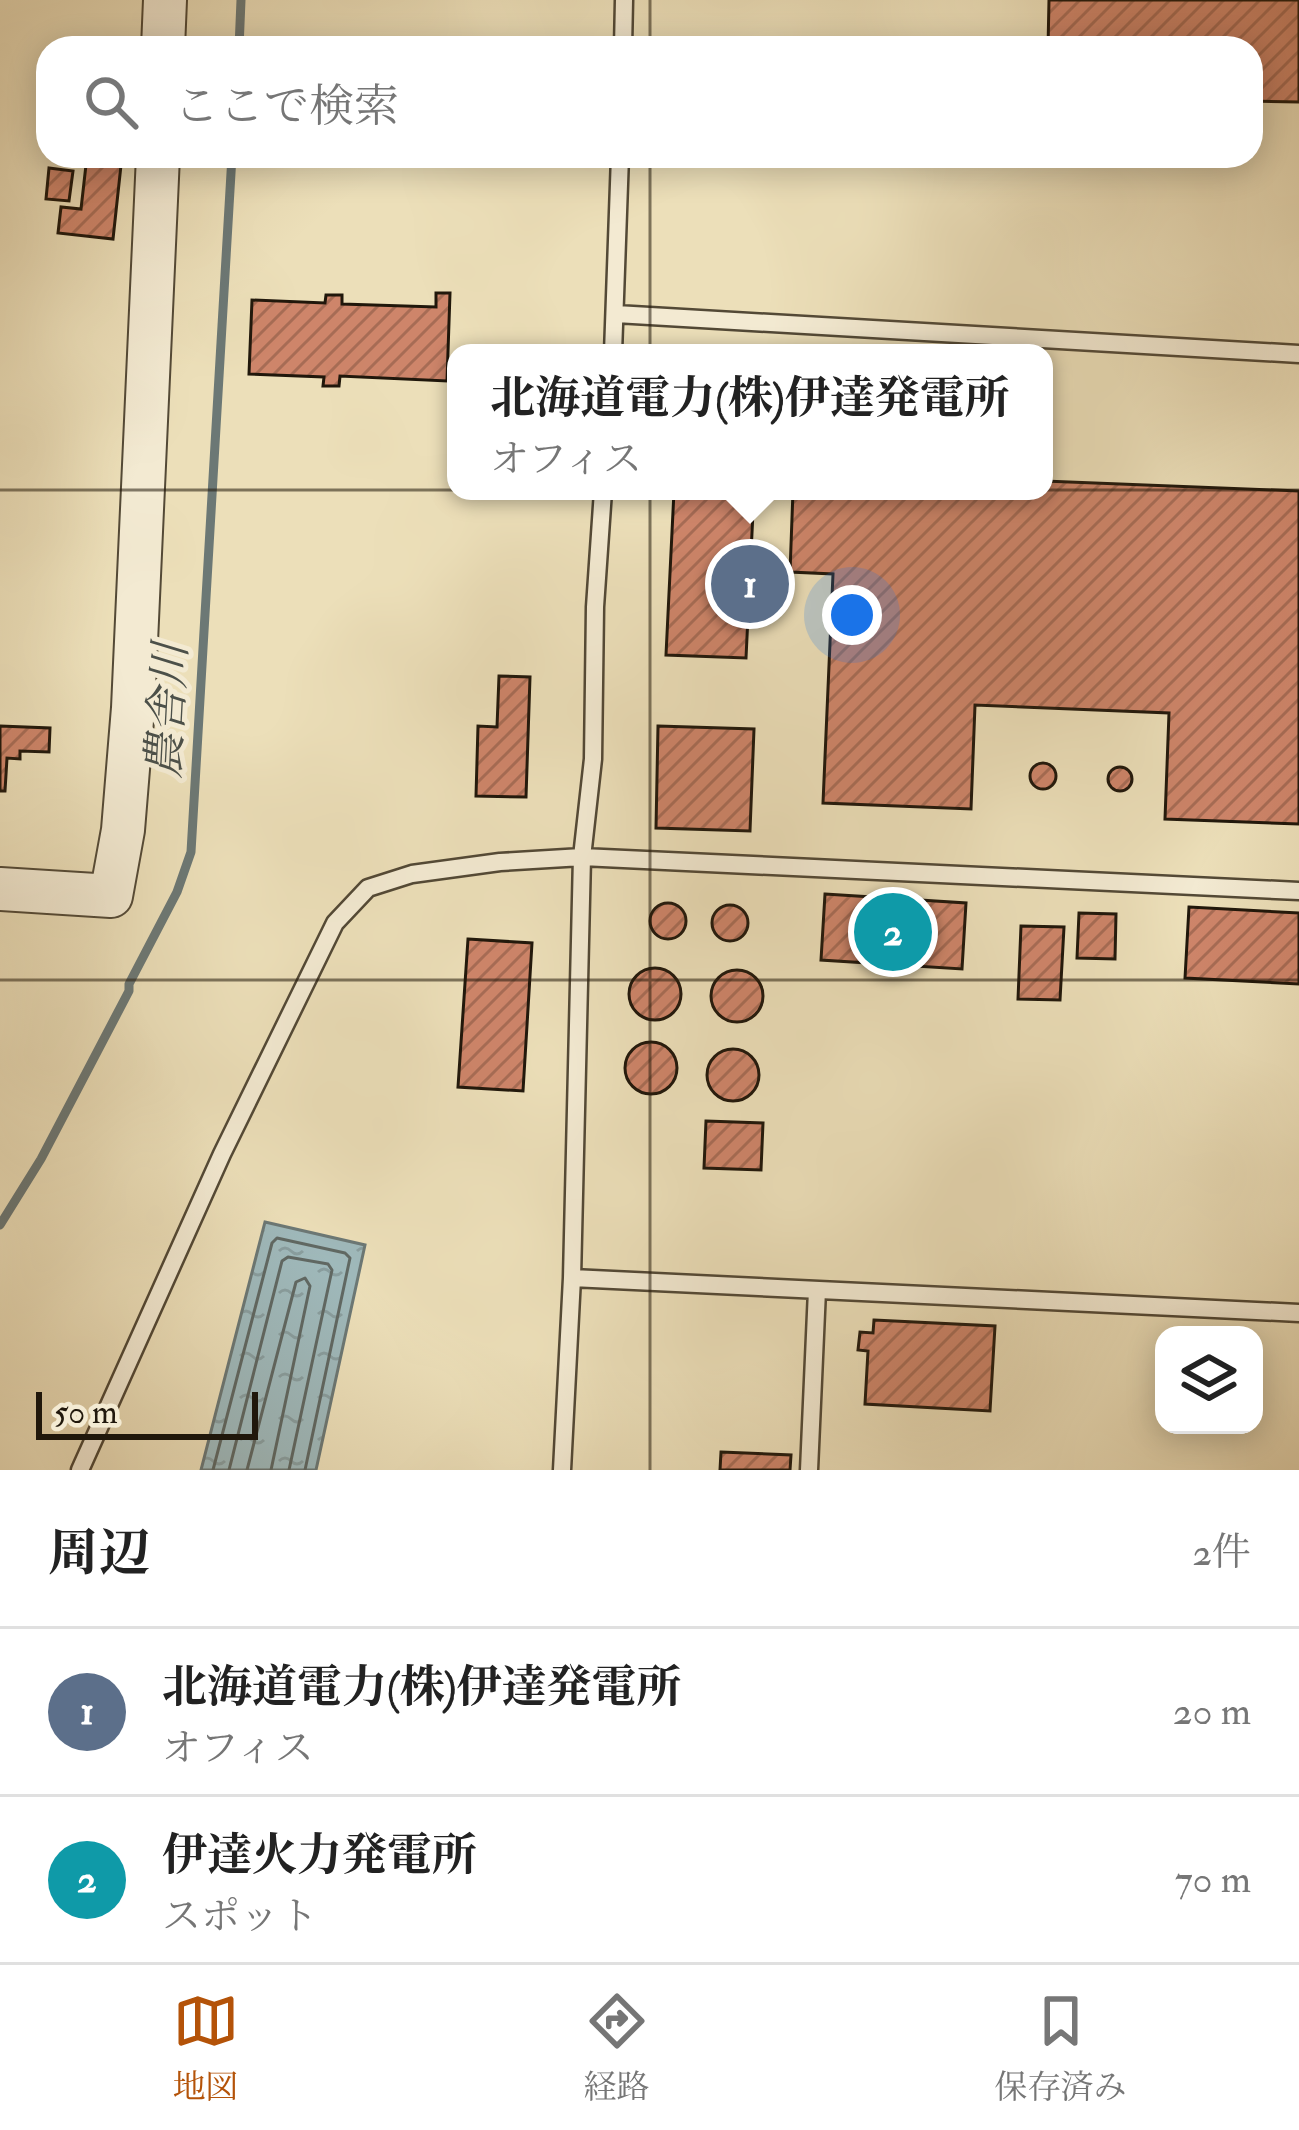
<!DOCTYPE html>
<html lang="ja">
<meta charset="utf-8">
<style>
:root{--surface:#fff;--page:#f6f6f6;--text:#222;--muted:#767676;--line:#e0e0e0;--accent:#b45309}
body{margin:0;font-family:"IM FELL Double Pica","Noto Serif JP",serif;background:var(--page);color:var(--text)}
.controls{position:absolute;right:36px;bottom:36px;display:grid;overflow:hidden;border-radius:24px;box-shadow:0 6px 30px #0003}
.controls button{width:108px;height:108px;display:grid;place-items:center;padding:0;border:0;border-bottom:3px solid var(--line);background:var(--surface);color:var(--text);font:60px sans-serif}
.scale{position:absolute;left:36px;bottom:30px;width:222px;box-sizing:border-box;padding-left:12px;border:6px solid #20170b;border-top:0;font-size:33px;line-height:42px;white-space:nowrap;color:#20170b;-webkit-text-stroke:9px #f3ead2;paint-order:stroke}
.you{position:absolute;left:852px;top:615px;width:42px;height:42px;margin:-30px;border:9px solid #fff;border-radius:50%;background:#1a73e8;box-shadow:0 0 0 18px #1a73e833}
.badge{display:grid;place-items:center;width:78px;height:78px;border-radius:50%;background:var(--accent);color:#fff;font-size:39px;font-weight:700}
.pin{position:absolute;translate:-50% -50%;border:6px solid #fff;box-shadow:0 3px 12px #0006}
.popup{position:absolute;left:447px;top:344px;width:606px;height:156px;box-sizing:border-box;display:grid;place-content:center;border-radius:24px;background:var(--surface);filter:drop-shadow(0 3px 9px #0005);font-size:39px;white-space:nowrap;color:var(--muted)}
.popup b{font-size:45px;color:var(--text)}
.popup::after{content:'';position:absolute;left:50%;top:100%;margin-left:-24px;border:24px solid transparent;border-top-color:var(--surface)}
.list{margin:0;padding:0;list-style:none}
h2{display:flex;justify-content:space-between;align-items:center;height:156px;margin:0;padding:0 48px;font-size:51px}
h2 small{font-size:39px;font-weight:400;color:var(--muted)}
.list li{display:grid;grid-template-columns:78px 1fr auto;gap:36px;align-items:center;box-sizing:border-box;height:168px;padding:0 48px;border-top:3px solid var(--line)}
.list b{display:block;font-size:45px;white-space:nowrap}
.list p{margin:0;font-size:39px;white-space:nowrap;color:var(--muted)}
.list em{font-size:39px;font-style:normal;color:var(--muted)}
.icon{flex:none;width:66px;height:66px;fill:none;stroke:currentColor;stroke-width:2;stroke-linecap:round;stroke-linejoin:round}
.map{position:relative;flex:none;width:1299px;height:1470px;overflow:hidden}
.search{position:absolute;background:var(--surface);box-shadow:0 6px 30px #0003;left:36px;right:36px;top:36px;height:132px;display:flex;align-items:center;gap:30px;box-sizing:border-box;padding:0 42px;border-radius:36px;color:var(--muted);font-size:45px}
.sheet{height:492px;background:var(--surface)}
nav{display:flex;justify-content:space-around;align-items:center;box-sizing:border-box;height:168px;border-top:3px solid var(--line);background:var(--surface);font-size:33px;color:var(--muted)}
nav a{display:grid;justify-items:center;gap:6px}
nav .on{color:var(--accent)}
.map>svg:first-child{display:block}
.water{fill:url(#water-ripples);stroke:#6c7875;stroke-width:3}
.lines{fill:none;stroke-linecap:round;stroke-linejoin:round}
.shore{stroke:#606863;stroke-width:3}
.stream{stroke:#6c7875;stroke-width:9}
.building{fill:url(#building-hatch);stroke:#20170b;stroke-width:3}
.service-casing{stroke:#534936;stroke-width:21}
.tertiary-casing{stroke:#534936;stroke-width:46}
.service{stroke:#f3ead2;stroke-width:16}
.tertiary{stroke:#f3ead2;stroke-width:42}
.grid{fill:none;stroke:#20170b;stroke-width:3;stroke-opacity:0.55}
.labels{text-anchor:middle;stroke-width:10;stroke-linejoin:round;paint-order:stroke}
.water-label{font-size:45px;font-style:italic;fill:#4c5049;stroke:#f3ead2}
</style>
<div class="map">
<svg width="1299" height="1470" viewBox="0 0 1299 1470">
<defs>
<pattern id="water-ripples" width="26" height="14" patternUnits="userSpaceOnUse" patternTransform="scale(3)"><rect width="26" height="14" fill="#9fb9bb"/><path d="M2 4q2-2 4 0t4 0M15 11q2-2 4 0t4 0" fill="none" stroke="#899e9f"/></pattern>
<pattern id="building-hatch" width="6" height="6" patternUnits="userSpaceOnUse" patternTransform="scale(3)"><rect width="6" height="6" fill="#ce856a"/><path d="M-1 1l2-2M0 6l6-6M5 7l2-2" fill="none" stroke="#a76c55"/></pattern>
</defs>
<rect width="100%" height="100%" fill="#ecdfb9"/>
<filter id="stains"><feTurbulence type="fractalNoise" baseFrequency=".00167" numOctaves="4"/><feColorMatrix values="0 0 0 0 .2 0 0 0 0 .09 0 0 0 0 .02 0 0 0 .5 -.17"/></filter>
<radialGradient id="worn" r=".72"><stop offset=".6" stop-color="#630" stop-opacity="0"/><stop offset="1" stop-color="#630" stop-opacity=".3"/></radialGradient>
<path class="water" d="M 265,1222 L 365,1245 L 316,1470 L 201,1470 Z"/>
<g class="lines">
<path class="shore" d="M 213,1470 L 272,1243 L 277,1238 L 345,1253 L 350,1258 L 305,1470
M 229,1470 L 282,1261 L 288,1257 L 328,1264 L 332,1270 L 289,1470
M 247,1470 L 296,1282 L 305,1278 L 310,1286 L 271,1470"/>
<path class="stream" d="M 239,48 L 241,0
M 0,1225 L 41,1159 L 129,991 L 129,984 L 177,892 L 191,852 L 232,156"/>
</g>
<path class="building" d="M 1049,0 L 1299,0 L 1299,102 L 1251,101 L 1251,48 L 1048,48 Z
M 87,156 L 122,156 L 113,239 L 58,233 L 61,207 L 81,209 Z
M 49,168 L 73,171 L 69,201 L 46,199 Z
M 436,293 L 450,293 L 447,381 L 340,376 L 339,386 L 323,386 L 324,377 L 249,374 L 252,300 L 325,303 L 326,295 L 342,295 L 342,304 L 436,307 Z
M 1044,481 L 1299,491 L 1299,824 L 1165,819 L 1169,713 L 975,705 L 971,809 L 823,803 L 833,574 L 790,572 L 793,491 L 1044,491 Z
M 674,491 L 754,491 L 746,658 L 666,655 Z
M 499,676 L 530,677 L 526,797 L 476,796 L 478,726 L 497,727 Z
M 0,726 L 50,728 L 49,752 L 20,751 L 20,759 L 7,758 L 5,791 L 0,791 Z
M 658,726 L 754,729 L 750,831 L 656,828 Z
M1030 776a13 13 0 1 1 26 0a13 13 0 1 1-26 0Z
M1108 779a12 12 0 1 1 24 0a12 12 0 1 1-24 0Z
M 825,894 L 966,903 L 962,969 L 821,960 Z
M650 921a18 18 0 1 1 36 0a18 18 0 1 1-36 0Z
M712 923a18 18 0 1 1 36 0a18 18 0 1 1-36 0Z
M 1189,907 L 1299,913 L 1299,984 L 1185,978 Z
M 1079,913 L 1116,914 L 1115,959 L 1077,958 Z
M 1021,926 L 1064,927 L 1060,1000 L 1018,999 Z
M 468,939 L 532,943 L 523,1091 L 458,1087 Z
M629 994a26 26 0 1 1 52 0a26 26 0 1 1-52 0Z
M711 996a26 26 0 1 1 52 0a26 26 0 1 1-52 0Z
M625 1068a26 26 0 1 1 52 0a26 26 0 1 1-52 0Z
M707 1075a26 26 0 1 1 52 0a26 26 0 1 1-52 0Z
M 706,1121 L 763,1123 L 761,1170 L 704,1168 Z
M 874,1320 L 995,1326 L 990,1411 L 865,1404 L 868,1351 L 858,1350 L 860,1332 L 873,1333 Z
M 721,1452 L 791,1455 L 790,1470 L 720,1470 Z"/>
<g class="lines">
<g class="service-casing">
<path id="service" d="M 623,48 L 624,0
M 616,314 L 1299,354
M 613,353 L 620,156
M 572,1278 L 1299,1313
M 80,1470 L 222,1154 L 335,923 L 368,888 L 412,874 L 500,862 L 582,857 L 1299,891
M 562,1470 L 572,1278 L 582,857 L 593,759 L 595,607 L 603,491
M 809,1470 L 817,1290"/>
</g>
<g class="tertiary-casing">
<path id="tertiary" d="M 163,48 L 165,0
M 0,889 L 111,896 L 123,830 L 133,708 L 158,156"/>
</g>
<use href="#service" class="service"/>
<use href="#tertiary" class="tertiary"/>
</g>
<path class="grid" d="M 650,0 L 650,48M 650,156 L 650,1470M 0,490 L 1299,490M 0,980 L 1299,980"/>
<g class="labels">
<g class="water-label">
<text transform="translate(166 711) rotate(-87)" y="16">農舎川</text>
</g>
</g>
<rect width="100%" height="100%" filter="url(#stains)"/>
<rect width="100%" height="100%" fill="url(#worn)"/>
</svg>
<div class="controls">
<button><svg class="icon" aria-label="layers" viewBox="0 0 24 24"><path d="M12 4l9 5-9 5-9-5zM3 14l9 5 9-5"/></svg></button>
</div>
<div class="scale">50 m</div>
<div class="you"></div>
<div class="pin badge" style="left:750px;top:584px;background:#5c6f8a">1</div>
<div class="popup"><b>北海道電力(株)伊達発電所</b>オフィス</div>
<div class="pin badge" style="left:893px;top:932px;background:#0f9aa8">2</div>
<div class="search"><svg class="icon" aria-label="search" viewBox="0 0 24 24"><circle cx="10" cy="10" r="6"/><path d="M15 15l6 6"/></svg>ここで検索</div>
</div>
<section class="sheet">
<h2>周辺<small>2件</small></h2>
<ul class="list">
<li><span class="badge" style="background:#5c6f8a">1</span><div><b>北海道電力(株)伊達発電所</b><p>オフィス</p></div><em>20 m</em></li>
<li><span class="badge" style="background:#0f9aa8">2</span><div><b>伊達火力発電所</b><p>スポット</p></div><em>70 m</em></li>
</ul>
</section>
<nav>
<a class="on"><svg class="icon" aria-label="map" viewBox="0 0 24 24"><path d="M3 6l6-2 6 2 6-2v14l-6 2-6-2-6 2zM9 4v14M15 6v14"/></svg>地図</a>
<a><svg class="icon" aria-label="directions" viewBox="0 0 24 24"><path d="M12 3l9 9-9 9-9-9zM9 14v-3h6M13 9l2 2-2 2"/></svg>経路</a>
<a><svg class="icon" aria-label="saved" viewBox="0 0 24 24"><path d="M7 4h10v16l-5-4-5 4z"/></svg>保存済み</a>
</nav>
